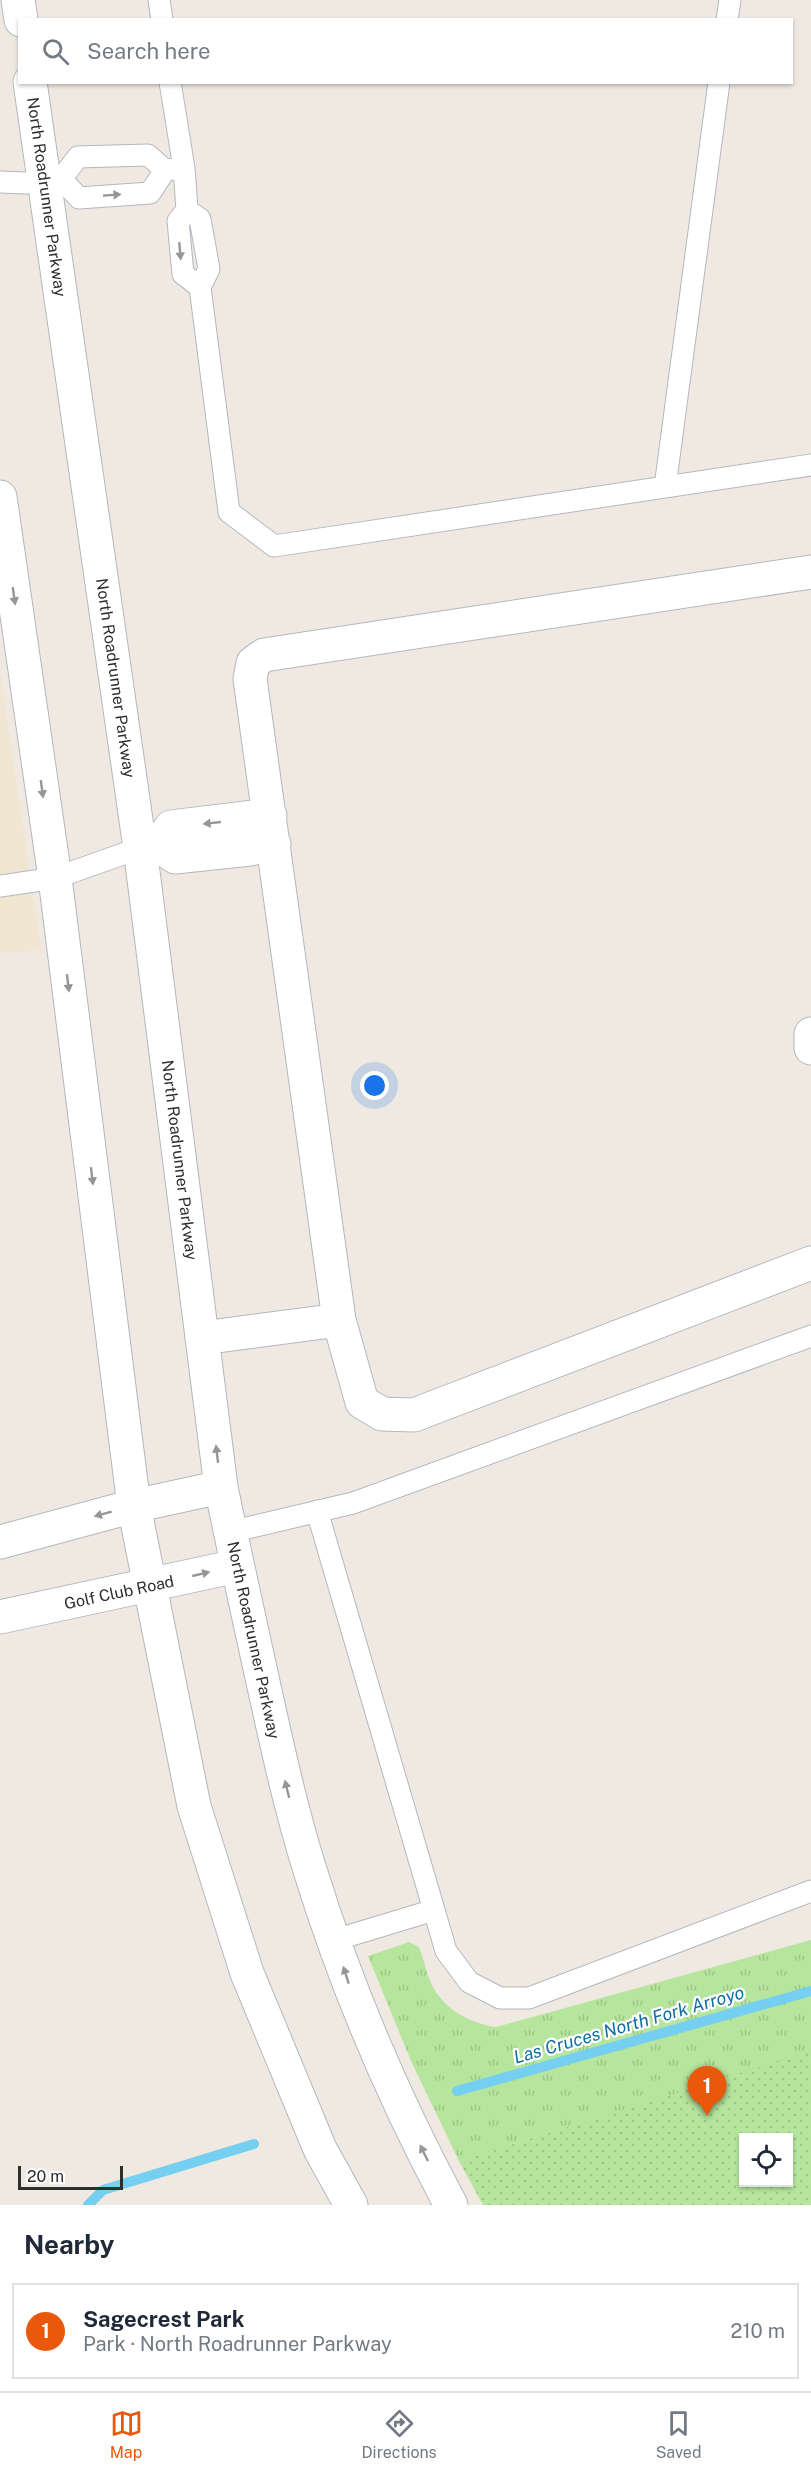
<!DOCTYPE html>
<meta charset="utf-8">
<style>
:root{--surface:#fff;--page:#f2f2f3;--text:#1f2937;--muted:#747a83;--line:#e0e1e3;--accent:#ea580c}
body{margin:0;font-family:"Public Sans",sans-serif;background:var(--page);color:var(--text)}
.controls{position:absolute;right:18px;bottom:18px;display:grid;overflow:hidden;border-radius:0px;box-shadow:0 2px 4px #0004}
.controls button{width:54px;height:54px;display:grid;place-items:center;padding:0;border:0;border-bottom:2px solid var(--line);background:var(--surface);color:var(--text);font:30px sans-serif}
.scale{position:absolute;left:18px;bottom:15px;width:105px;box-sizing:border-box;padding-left:6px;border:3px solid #2e2e2e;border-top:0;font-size:16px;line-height:21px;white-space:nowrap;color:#2e2e2e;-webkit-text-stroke:4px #fff;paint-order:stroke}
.you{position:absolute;left:375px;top:1086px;width:21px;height:21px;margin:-15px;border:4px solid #fff;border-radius:50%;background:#1a73e8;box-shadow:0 0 0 9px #1a73e833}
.badge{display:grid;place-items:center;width:39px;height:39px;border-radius:50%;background:var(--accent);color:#fff;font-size:20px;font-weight:700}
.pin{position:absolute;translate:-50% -50px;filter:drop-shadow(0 2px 3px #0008)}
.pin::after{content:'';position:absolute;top:32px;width:21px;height:18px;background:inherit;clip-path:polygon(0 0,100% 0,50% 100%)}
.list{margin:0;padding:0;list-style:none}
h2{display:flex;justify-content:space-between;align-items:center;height:78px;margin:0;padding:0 24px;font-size:26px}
h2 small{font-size:20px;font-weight:400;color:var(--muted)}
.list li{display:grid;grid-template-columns:39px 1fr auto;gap:18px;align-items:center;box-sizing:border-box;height:96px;margin:0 12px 12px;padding:0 12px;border:2px solid var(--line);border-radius:0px}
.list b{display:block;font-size:22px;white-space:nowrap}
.list p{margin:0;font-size:20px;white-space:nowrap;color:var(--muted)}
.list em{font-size:20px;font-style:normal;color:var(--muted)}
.icon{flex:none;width:33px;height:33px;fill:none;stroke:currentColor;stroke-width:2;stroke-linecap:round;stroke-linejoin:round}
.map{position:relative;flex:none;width:811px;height:2205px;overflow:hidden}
.search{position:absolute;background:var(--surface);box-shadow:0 2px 4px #0004;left:18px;right:18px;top:18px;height:66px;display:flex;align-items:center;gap:15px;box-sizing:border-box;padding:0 21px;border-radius:0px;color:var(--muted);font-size:22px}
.sheet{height:186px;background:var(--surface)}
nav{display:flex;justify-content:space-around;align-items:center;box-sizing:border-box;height:84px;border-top:2px solid var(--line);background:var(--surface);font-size:16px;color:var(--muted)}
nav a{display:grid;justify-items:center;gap:3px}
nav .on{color:var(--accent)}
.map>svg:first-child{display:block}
.education{fill:#f0e6d1}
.grass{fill:url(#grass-tufts)}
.park{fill:url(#park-dots);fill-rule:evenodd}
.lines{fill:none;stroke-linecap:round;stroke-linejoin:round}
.stream{stroke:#75cff0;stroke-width:10}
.lane-casing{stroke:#b4b7c1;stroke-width:23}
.street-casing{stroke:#b4b7c1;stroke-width:35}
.secondary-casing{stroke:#b4b7c1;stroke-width:35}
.lane{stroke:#fff;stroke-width:21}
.street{stroke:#fff;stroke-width:33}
.secondary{stroke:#fff;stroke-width:33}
.oneway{fill:#969696}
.labels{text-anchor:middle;stroke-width:4.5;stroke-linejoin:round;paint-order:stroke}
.street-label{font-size:16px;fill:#2e2e2e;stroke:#fff}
.water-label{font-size:18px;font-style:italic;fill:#0d6fa3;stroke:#fff}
</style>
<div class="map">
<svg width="811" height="2205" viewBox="0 0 811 2205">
<defs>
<pattern id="grass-tufts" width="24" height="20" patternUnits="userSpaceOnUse" patternTransform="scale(1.5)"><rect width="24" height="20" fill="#b6e59e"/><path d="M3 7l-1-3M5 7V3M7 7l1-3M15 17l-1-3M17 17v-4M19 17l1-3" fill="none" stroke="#9dc588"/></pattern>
<pattern id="park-dots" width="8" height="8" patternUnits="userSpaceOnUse" patternTransform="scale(1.5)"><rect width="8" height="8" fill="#b6e59e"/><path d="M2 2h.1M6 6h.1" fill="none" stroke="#9dc588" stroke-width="1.8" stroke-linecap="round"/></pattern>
</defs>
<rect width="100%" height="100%" fill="#efe9e1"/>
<path class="education" d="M 0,673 L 41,950 L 0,953 Z"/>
<path class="grass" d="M 811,1940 L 811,2052 L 459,2161 L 411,2061 L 368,1956 L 409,1942 L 419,1947 C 424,1959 426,1972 431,1983 C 443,2009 469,2023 496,2027 Z"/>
<path class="park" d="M 811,2051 L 811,2205 L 483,2205 L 459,2161 ZM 744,2138 L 788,2138 L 788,2182 L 744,2182 Z"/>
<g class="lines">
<path class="stream" d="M 457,2091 L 811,1991
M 88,2205 L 103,2190 L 254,2144"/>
<g class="lane-casing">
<path id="lane" d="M 159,0 L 162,20
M 727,20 L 730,0
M 170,82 L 184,168 L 187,210 L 178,221 L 183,274 L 200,287
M 61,179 L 79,198 L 150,193 L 165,170
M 0,182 L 25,183 L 61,179 L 78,157 L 148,155 L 165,170 L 184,168
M 187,210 L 200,219 L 209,269 L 200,287 L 229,512 L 274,546 L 811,465
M 665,487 L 719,82
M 0,886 L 55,878 L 140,848
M 317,1511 L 446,1951 L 469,1982 L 500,1998 L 529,1998 L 811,1891
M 230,1532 L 353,1503 L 811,1336
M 335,1940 L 434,1910"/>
</g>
<g class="street-casing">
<path id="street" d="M 270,815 L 171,827 L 158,845 L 175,857 L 250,849 L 274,844
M 811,1034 L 811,1048
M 339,1320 L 250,679 L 253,663 L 264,655 L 811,572
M 202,1338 L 339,1320 L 362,1402 L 382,1414 L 414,1415 L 811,1263"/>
</g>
<g class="secondary-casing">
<path id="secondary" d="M 18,0 L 21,20
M 30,82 L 140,848 L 221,1487 C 235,1555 250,1623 265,1691 C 278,1750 291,1809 309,1867 C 345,1984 393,2097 451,2205
M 0,497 L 55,878 L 134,1506 L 194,1806 L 247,1973 L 320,2149 L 351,2205
M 0,1542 L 134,1506 L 221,1487
M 0,1617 L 237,1566"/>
</g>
<use href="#lane" class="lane"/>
<use href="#street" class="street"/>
<use href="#secondary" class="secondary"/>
</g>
<defs><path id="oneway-solid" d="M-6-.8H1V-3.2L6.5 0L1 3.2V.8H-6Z" transform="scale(1.5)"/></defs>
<g class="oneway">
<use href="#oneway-solid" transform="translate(112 195) rotate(-4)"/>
<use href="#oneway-solid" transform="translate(180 251) rotate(85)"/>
<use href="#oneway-solid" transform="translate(14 596) rotate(82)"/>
<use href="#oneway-solid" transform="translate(42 789) rotate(82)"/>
<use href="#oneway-solid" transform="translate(212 823) rotate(174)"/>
<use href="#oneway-solid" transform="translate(68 983) rotate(83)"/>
<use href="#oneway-solid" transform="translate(92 1176) rotate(83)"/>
<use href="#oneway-solid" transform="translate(217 1454) rotate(-97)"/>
<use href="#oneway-solid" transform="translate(103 1514) rotate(165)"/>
<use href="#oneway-solid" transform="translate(201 1574) rotate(-13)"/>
<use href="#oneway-solid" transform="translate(287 1789) rotate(-104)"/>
<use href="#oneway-solid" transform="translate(346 1975) rotate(-108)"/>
<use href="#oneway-solid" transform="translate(424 2153) rotate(-116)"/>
</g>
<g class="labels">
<g class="street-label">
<text transform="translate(47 197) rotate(82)" y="6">North Roadrunner Parkway</text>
<text transform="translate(116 678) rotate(82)" y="6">North Roadrunner Parkway</text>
<text transform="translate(180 1160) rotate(83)" y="6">North Roadrunner Parkway</text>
<text transform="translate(119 1592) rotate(-12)" y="6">Golf Club Road</text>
<text transform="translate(254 1640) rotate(78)" y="6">North Roadrunner Parkway</text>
</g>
<g class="water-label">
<text transform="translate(629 2025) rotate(-16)" y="6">Las Cruces North Fork Arroyo</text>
</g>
</g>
</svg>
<div class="controls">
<button><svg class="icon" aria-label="locate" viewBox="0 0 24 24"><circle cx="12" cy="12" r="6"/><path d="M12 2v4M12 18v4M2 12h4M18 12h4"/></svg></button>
</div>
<div class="scale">20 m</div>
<div class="you"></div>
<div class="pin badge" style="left:707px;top:2116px">1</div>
<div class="search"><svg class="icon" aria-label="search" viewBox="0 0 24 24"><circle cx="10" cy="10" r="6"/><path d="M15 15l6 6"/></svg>Search here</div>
</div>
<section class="sheet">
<h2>Nearby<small></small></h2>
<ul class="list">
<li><span class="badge">1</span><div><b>Sagecrest Park</b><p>Park · North Roadrunner Parkway</p></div><em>210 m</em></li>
</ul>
</section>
<nav>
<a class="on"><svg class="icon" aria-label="map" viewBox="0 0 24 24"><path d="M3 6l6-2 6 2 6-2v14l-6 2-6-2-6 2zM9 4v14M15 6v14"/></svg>Map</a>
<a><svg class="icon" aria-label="directions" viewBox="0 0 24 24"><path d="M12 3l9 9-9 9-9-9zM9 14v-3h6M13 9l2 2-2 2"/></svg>Directions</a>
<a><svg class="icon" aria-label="saved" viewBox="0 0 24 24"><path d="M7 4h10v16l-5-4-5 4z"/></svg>Saved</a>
</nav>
